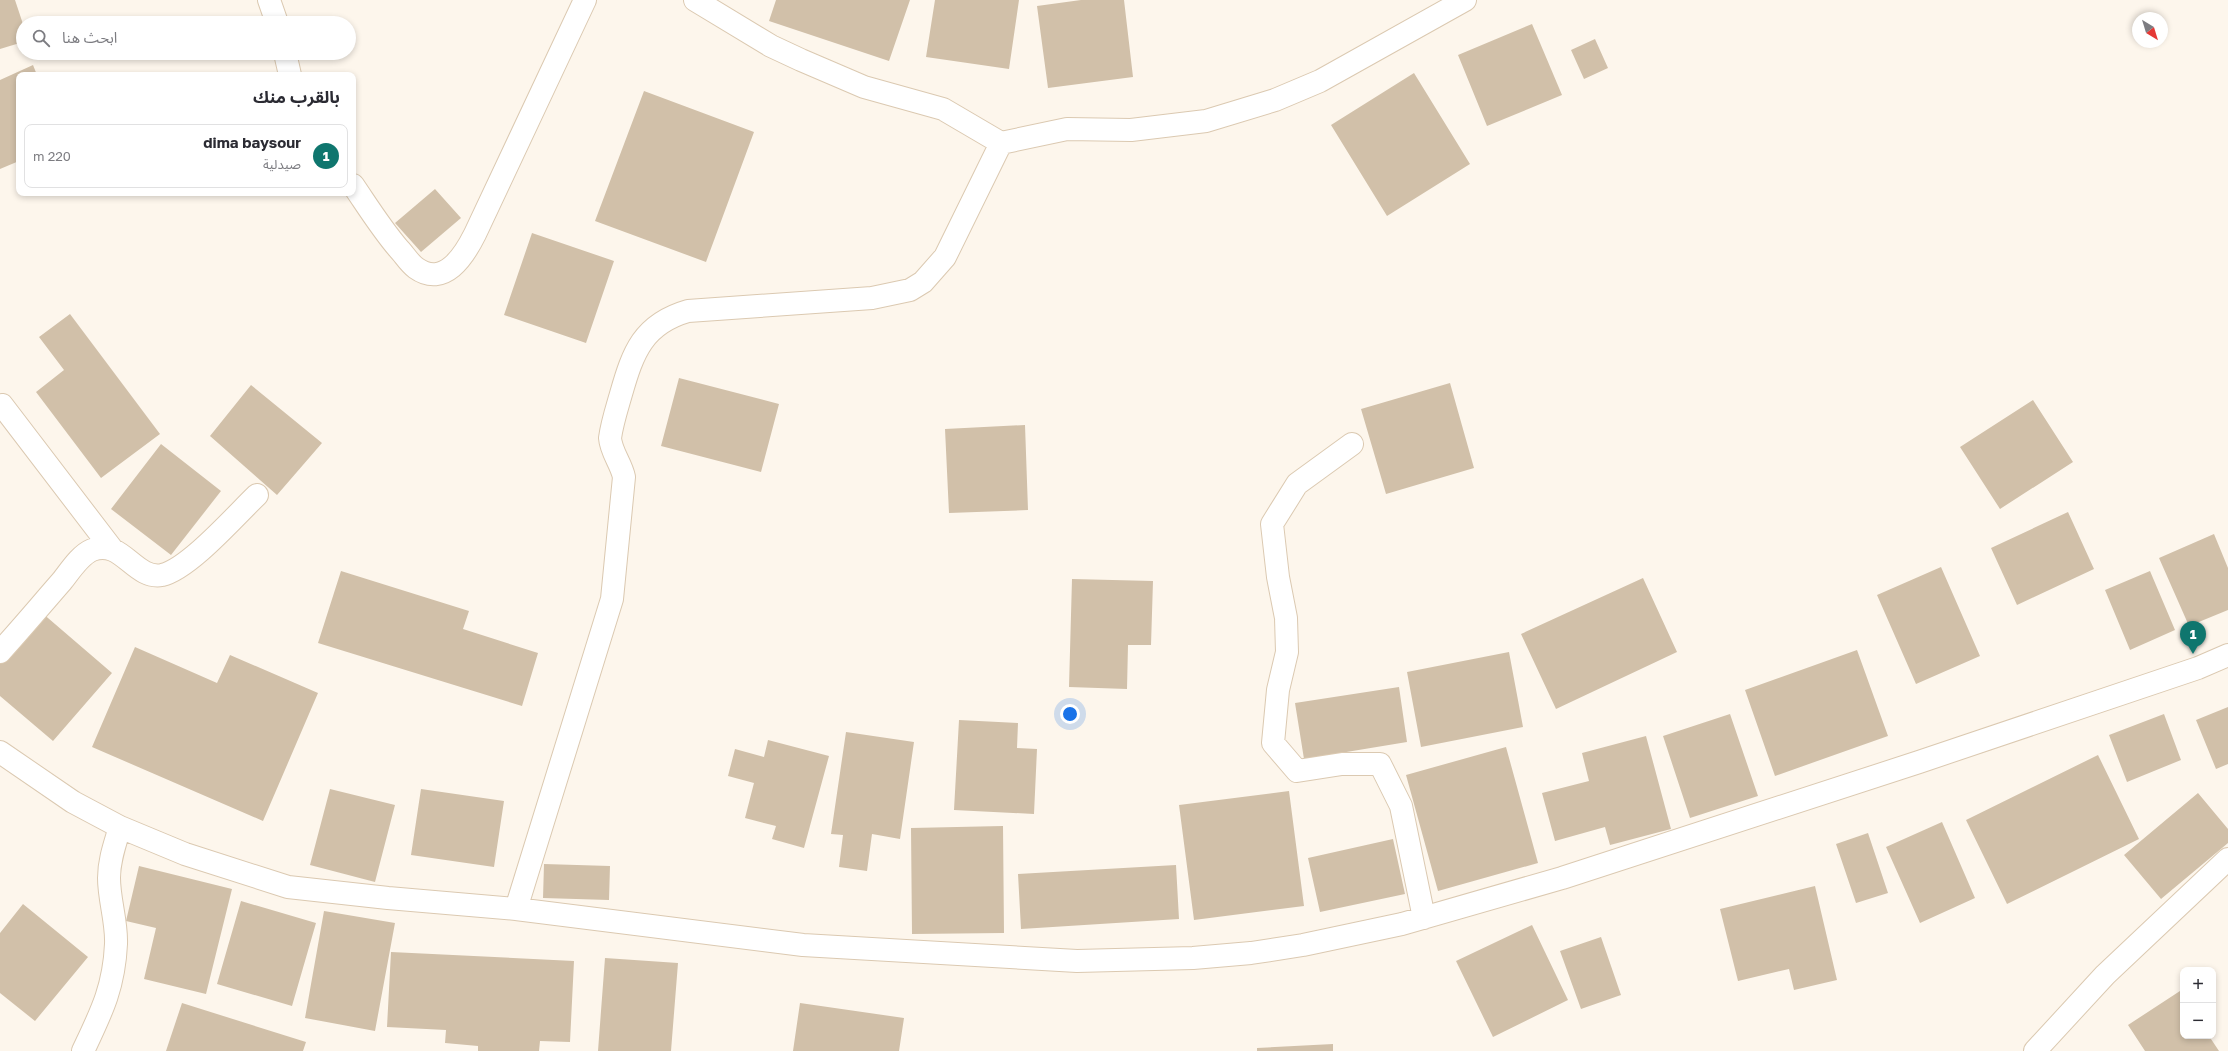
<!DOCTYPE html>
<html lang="ar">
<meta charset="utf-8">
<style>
:root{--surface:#fff;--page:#f2f2f3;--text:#2b2b33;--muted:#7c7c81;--line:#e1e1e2;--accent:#0f766e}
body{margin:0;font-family:"Golos Text","Noto Sans Arabic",sans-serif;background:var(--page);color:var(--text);direction:rtl}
.controls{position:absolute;right:12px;bottom:12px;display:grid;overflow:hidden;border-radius:8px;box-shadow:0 2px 6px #0003}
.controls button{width:36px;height:36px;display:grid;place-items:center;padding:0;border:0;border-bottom:1px solid var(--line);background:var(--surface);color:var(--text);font:20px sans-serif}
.compass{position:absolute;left:2132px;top:12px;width:36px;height:36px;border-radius:50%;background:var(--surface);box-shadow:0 2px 6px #0003;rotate:142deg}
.you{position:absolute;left:1070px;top:714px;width:14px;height:14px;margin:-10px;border:3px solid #fff;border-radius:50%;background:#1a73e8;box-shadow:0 0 0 6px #1a73e833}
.badge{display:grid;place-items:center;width:26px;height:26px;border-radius:50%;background:var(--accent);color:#fff;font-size:13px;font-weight:700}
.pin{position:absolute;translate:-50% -33px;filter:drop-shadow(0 1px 2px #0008)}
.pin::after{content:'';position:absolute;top:21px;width:14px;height:12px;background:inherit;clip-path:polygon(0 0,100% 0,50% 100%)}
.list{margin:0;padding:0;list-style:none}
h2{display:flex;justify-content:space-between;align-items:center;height:52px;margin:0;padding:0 16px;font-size:17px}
h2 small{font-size:13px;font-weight:400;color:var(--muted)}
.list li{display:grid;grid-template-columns:26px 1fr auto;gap:12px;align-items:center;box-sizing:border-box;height:64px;margin:0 8px 8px;padding:0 8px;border:1px solid var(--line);border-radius:8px}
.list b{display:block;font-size:15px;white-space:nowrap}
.list p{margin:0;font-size:13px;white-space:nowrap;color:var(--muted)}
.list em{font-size:13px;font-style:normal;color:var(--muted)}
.icon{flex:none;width:22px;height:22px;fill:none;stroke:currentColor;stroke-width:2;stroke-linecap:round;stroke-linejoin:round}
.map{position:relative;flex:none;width:2228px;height:1051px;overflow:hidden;direction:ltr}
.search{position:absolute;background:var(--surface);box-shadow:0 2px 6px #0003;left:16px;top:16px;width:340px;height:44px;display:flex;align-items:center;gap:10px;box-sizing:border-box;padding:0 14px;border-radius:22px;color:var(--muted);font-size:15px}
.panel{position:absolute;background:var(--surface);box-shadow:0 2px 6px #0003;left:16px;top:72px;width:340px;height:124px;border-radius:8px;direction:rtl}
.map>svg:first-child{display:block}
.building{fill:#d1c0a9}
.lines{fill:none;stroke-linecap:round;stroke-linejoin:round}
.minor-casing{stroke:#dbc9b1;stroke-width:24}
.minor{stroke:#fff;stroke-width:22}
</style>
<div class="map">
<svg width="2228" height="1051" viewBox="0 0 2228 1051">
<rect width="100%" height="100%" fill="#fdf6ec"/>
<path class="building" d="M 0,0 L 15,0 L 23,24 L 23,42 L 0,49 Z
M 776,0 L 910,0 L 889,61 L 769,21 Z
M 935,0 L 1019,0 L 1009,69 L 926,57 Z
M 1081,0 L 1124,0 L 1133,77 L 1048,88 L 1037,6 Z
M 1532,24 L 1562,95 L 1487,126 L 1458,55 Z
M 1595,39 L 1608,68 L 1584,79 L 1571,50 Z
M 33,65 L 37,75 L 19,75 L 19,161 L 0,169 L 0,80 Z
M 1414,73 L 1470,164 L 1387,216 L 1331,125 Z
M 644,91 L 754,132 L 706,262 L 595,221 Z
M 435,189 L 461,218 L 421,252 L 395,223 Z
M 532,233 L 614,261 L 586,343 L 504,315 Z
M 70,314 L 160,434 L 101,478 L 36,392 L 64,370 L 39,337 Z
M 679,378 L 779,404 L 761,472 L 661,446 Z
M 1450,383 L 1474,468 L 1386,494 L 1361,409 Z
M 251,385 L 322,443 L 277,495 L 210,436 Z
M 2033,400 L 2073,462 L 2000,509 L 1960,447 Z
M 1025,425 L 1028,510 L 949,513 L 945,429 Z
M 161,444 L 221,491 L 171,555 L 111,509 Z
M 2068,512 L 2094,569 L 2017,605 L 1991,548 Z
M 2214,534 L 2228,568 L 2228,610 L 2189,626 L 2159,558 Z
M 1941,567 L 1980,656 L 1916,684 L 1877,595 Z
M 341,571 L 469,611 L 463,629 L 538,653 L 522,706 L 318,643 Z
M 2150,571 L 2175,630 L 2130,650 L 2105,590 Z
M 1643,578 L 1677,652 L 1556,709 L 1521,634 Z
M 1072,579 L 1153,581 L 1151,645 L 1128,645 L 1127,689 L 1069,687 Z
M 41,612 L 112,673 L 53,741 L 0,696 L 0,661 Z
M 135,647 L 217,683 L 230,655 L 318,693 L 263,821 L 92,747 Z
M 1857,650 L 1888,736 L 1775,776 L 1745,690 Z
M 1509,652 L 1523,727 L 1421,747 L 1407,672 Z
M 1399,687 L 1407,742 L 1304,759 L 1295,703 Z
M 2228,707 L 2228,764 L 2216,769 L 2196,720 Z
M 1730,714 L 1758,796 L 1690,818 L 1663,736 Z
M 2164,714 L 2181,760 L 2127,782 L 2109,735 Z
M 959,720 L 1018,723 L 1017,748 L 1037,749 L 1034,814 L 954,810 Z
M 846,732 L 914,742 L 900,839 L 872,834 L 867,871 L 839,867 L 843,835 L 831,834 Z
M 1646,736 L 1671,829 L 1610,845 L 1605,827 L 1555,841 L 1542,793 L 1589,781 L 1582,753 Z
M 768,740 L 829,756 L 804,848 L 772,839 L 776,826 L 745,818 L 754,783 L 728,776 L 735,749 L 764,757 Z
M 1506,747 L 1538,863 L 1438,891 L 1406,775 Z
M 2098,755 L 2139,839 L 2007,904 L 1966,820 Z
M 330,789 L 395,805 L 375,882 L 310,865 Z
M 421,789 L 504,801 L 494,867 L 411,855 Z
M 1289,791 L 1304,906 L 1194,920 L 1179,805 Z
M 2198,793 L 2228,829 L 2228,843 L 2161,899 L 2124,855 Z
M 1942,822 L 1975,898 L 1920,923 L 1886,847 Z
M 1003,826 L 1004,933 L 912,934 L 911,828 Z
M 1868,833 L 1888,893 L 1856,903 L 1836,844 Z
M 1393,839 L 1405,894 L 1320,912 L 1308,858 Z
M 544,864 L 610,866 L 609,900 L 543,898 Z
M 1176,865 L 1179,919 L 1021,929 L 1018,874 Z
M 139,866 L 232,889 L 206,994 L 144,979 L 156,928 L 126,921 Z
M 1815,886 L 1837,980 L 1794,990 L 1789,969 L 1738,981 L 1720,909 Z
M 241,901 L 316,923 L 292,1006 L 217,984 Z
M 23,904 L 88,957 L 35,1021 L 0,993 L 0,933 Z
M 324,911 L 395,923 L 375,1031 L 305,1018 Z
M 1532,925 L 1568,1000 L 1493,1037 L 1456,961 Z
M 1601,937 L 1621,995 L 1581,1009 L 1560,951 Z
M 391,952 L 574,961 L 570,1042 L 540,1041 L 539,1051 L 478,1051 L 478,1046 L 445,1043 L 446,1030 L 387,1027 Z
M 605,958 L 678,963 L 671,1051 L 598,1051 Z
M 2180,991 L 2183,996 L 2183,1036 L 2209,1036 L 2219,1051 L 2145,1051 L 2128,1025 Z
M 182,1003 L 306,1042 L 303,1051 L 166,1051 Z
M 800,1003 L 904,1018 L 899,1051 L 793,1051 Z
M 1333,1044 L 1333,1051 L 1257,1051 L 1257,1048 Z"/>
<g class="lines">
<g class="minor-casing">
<path id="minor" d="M 269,0 L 277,23
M 695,0 L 771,46 L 801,60 L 864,87 L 943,109 L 1001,143 L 1067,129 L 1131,130 L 1206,121 L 1275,100 L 1320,81 L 1465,0
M 285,53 L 290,75
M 353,185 C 368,207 381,228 398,248 C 404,254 409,263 416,268 C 444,288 464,256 475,234 L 585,0
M 2,405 L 112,549
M 1352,444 L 1297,484 L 1272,524 L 1278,577 L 1286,618 L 1287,652 L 1278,690 L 1273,743 L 1297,771 L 1342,764 L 1380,764 L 1401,806 L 1424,918
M 0,652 C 21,629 41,605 62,581 C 70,571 80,555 92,550 C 122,538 134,580 162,575 C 189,569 236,515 257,495
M 0,752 L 73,802 L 120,827 L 185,854 L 288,887 L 388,898 L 516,909 L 803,945 L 1077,961 L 1193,958 L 1251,953 L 1303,945 L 1402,924 L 1562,878 L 1919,762 L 2198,668 L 2228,655
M 516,909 L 612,599 L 624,477 C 621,463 611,452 610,438 C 612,423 617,408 621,394 C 633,352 643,324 688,311 L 872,298 L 910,290 L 923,282 L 945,257 L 1001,143
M 83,1051 C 101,1013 114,988 116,944 C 117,922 109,900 109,878 C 109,860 115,844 120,827
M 2035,1051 L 2105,975 L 2228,859"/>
</g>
<use href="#minor" class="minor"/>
</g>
</svg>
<div class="controls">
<button>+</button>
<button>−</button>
</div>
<svg class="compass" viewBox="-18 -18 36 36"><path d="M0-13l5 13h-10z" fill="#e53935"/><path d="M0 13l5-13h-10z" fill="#7c7c81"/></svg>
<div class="you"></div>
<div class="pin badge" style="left:2193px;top:654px">1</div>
<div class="search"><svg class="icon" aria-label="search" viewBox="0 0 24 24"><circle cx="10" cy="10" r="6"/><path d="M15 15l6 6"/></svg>ابحث هنا</div>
<section class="panel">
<h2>بالقرب منك<small></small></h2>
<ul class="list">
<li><span class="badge">1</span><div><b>dima baysour</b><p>صيدلية</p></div><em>220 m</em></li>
</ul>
</section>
</div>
